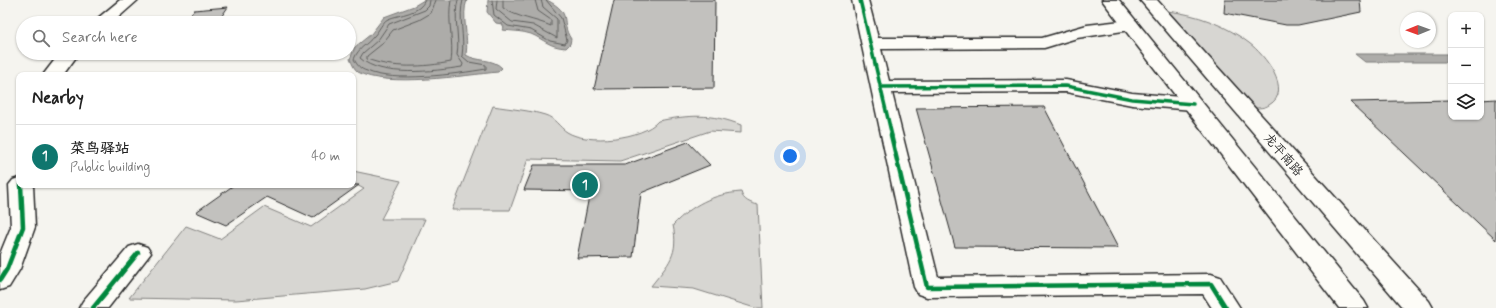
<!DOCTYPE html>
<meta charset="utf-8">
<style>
:root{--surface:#fff;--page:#f6f6f6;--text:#222;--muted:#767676;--line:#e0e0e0;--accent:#0f766e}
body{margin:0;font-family:Mynerve,"LXGW WenKai TC",sans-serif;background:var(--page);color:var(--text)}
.controls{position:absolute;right:12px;top:12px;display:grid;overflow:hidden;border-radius:8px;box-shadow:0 1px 3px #0004}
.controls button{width:36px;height:36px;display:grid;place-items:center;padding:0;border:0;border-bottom:1px solid var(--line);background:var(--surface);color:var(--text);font:20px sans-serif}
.compass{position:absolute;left:1400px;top:12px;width:36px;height:36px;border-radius:50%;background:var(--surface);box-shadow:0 1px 3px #0004;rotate:269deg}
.you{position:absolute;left:790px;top:156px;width:14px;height:14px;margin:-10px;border:3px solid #fff;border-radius:50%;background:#1a73e8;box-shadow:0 0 0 6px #1a73e833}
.badge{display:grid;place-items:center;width:26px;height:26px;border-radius:50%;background:var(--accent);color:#fff;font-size:13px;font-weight:700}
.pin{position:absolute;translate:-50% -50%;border:2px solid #fff;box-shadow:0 1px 4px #0006}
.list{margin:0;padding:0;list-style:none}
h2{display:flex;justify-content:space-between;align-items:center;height:52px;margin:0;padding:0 16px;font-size:17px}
h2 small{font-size:13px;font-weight:400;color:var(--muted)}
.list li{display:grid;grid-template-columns:26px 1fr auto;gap:12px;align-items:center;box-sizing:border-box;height:64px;padding:0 16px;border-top:1px solid var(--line)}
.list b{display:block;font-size:15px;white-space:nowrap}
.list p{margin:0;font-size:13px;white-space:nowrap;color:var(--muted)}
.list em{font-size:13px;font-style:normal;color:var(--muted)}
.icon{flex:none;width:22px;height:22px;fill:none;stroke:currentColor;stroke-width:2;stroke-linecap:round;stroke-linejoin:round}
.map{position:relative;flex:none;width:1496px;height:308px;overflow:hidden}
.search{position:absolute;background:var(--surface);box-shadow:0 1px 3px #0004;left:16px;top:16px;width:340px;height:44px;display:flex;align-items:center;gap:10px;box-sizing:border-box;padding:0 14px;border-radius:22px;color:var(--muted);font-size:15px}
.panel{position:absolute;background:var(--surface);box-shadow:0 1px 3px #0004;left:16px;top:72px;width:340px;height:116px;border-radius:8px}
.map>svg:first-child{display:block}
.green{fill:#d7d6d2;stroke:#81807e}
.water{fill:#adaca9;stroke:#797877}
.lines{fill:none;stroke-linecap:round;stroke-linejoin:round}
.shore{stroke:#5f5f5d;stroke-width:1}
.building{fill:#c2c1be;stroke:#2b2b2b}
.street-casing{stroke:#2b2b2b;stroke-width:3}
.secondary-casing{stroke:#2b2b2b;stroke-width:3}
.street{fill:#fdfcf7;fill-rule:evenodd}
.secondary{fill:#fdfcf7;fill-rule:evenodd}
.cycleway-far1-casing{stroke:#fdfcf7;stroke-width:5.5}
.cycleway-casing{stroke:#fdfcf7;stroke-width:7}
.cycleway-far1{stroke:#00873e;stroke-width:3.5}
.cycleway{stroke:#00873e;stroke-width:4.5}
.labels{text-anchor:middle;stroke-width:3.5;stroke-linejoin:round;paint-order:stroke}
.street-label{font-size:13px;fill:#2b2b2b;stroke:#fdfcf7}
</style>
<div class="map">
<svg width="1496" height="308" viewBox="0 0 1496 308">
<rect width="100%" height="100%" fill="#f5f4ef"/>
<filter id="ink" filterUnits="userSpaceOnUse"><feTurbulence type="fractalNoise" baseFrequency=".025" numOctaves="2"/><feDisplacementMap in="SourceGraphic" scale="8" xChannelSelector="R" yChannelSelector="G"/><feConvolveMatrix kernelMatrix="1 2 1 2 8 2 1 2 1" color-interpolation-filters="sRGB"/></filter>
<g filter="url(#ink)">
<path class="green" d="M 1167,11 C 1196,14 1226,25 1249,43 C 1264,54 1294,91 1269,105 C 1265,108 1259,108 1254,108 Z
M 493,106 C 510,109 529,110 545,115 C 555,118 559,127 567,132 C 587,145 643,139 658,121 C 689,115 711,113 741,125 L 741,133 L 710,131 L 620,161 L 528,159 L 510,210 L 452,210 Z
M 353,171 L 401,181 L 381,219 L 425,219 L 398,281 L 365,289 L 236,300 L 129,298 L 186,226 L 220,239 L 264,207 L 311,227 L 364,189 L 353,183 Z
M 741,192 C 743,201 751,203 758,205 L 763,308 L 755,308 L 694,289 L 651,286 C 669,263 679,255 673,225 C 692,205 713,194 741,192 Z"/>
<path class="water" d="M 424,0 L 467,0 C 461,16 469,36 466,55 C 477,62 493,58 502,68 L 498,72 C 465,75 386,88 358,72 C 354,69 352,63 350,59 L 355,47 L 371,34 L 384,17 L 414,6 Z
M 488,0 L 547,0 C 574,14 559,21 571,39 L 570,44 L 566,48 C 549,47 545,40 531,34 C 522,31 512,31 502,30 L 504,27 L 502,24 L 496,23 L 487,12 Z
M 1355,54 L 1451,54 L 1451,62 L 1365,62 Z"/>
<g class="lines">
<path class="shore" d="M 425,0 C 420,14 400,14 388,19 C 382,22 379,31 374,36 C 366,46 359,47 354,59 C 357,65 360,69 367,71 C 393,83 457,74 486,69 L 486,65 L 469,62 L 462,56 C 465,37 458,18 463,0
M 430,0 L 429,6 L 425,10 L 389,24 L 378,40 L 363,53 L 360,58 C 381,78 435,71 462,67 L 463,64 L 457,55 C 460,36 453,18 458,0
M 436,0 L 431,13 L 419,20 L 393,30 L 382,44 L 367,56 L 367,59 C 393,69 424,67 451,62 C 454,41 447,21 451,0
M 492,0 L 494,15 L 508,26 L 531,30 L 550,41 L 565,44 L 567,40 L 561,18 L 546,0
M 497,0 L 496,9 L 512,22 L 533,25 L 557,38 L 557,19 L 543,7 L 541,0
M 503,0 L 503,8 C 518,18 535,19 551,26 L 551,20 L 538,11 L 535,0"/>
</g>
<path class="building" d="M 614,0 L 715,0 L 714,88 L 594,89 Z
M 1225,0 L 1360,0 L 1361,12 L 1298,25 L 1286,25 L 1224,13 Z
M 228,7 L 217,23 L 184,23 L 194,10 Z
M 1496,99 L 1496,240 L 1350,102 L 1451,100 L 1451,117 L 1481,117 L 1481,100 Z
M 1044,107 L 1118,248 L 955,247 L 916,108 Z
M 688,142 L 710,165 L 641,193 L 633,257 L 577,258 L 590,191 L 524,190 L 534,165 L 625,165 Z
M 234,185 L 359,185 L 313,218 L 267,197 L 226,225 L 196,212 Z"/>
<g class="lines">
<g class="street-casing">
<path id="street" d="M 852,0 L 868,0 L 878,38 L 1042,38 L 1087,25 L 1130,20 L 1136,21 L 1139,25 L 1136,29 L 1130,30 L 1077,38 L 1044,48 L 881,49 L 889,81 L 1066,80 L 1132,93 L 1193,98 L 1200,100 L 1203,104 L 1200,108 L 1193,110 L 1132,105 L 1066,92 L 892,93 L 938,277 L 1211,274 L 1220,277 L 1240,308 L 1212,308 L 1203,294 L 927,297 L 918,294 L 914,287 Z
M 138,244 L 147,247 L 151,253 L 108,308 L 79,308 L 83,301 L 129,247 Z"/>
</g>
<g class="secondary-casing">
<path id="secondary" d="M 120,0 L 138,0 L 112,23 L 92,23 Z
M 1102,0 L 1119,0 L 1364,301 L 1368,308 L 1339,308 Z
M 1140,0 L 1157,0 L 1429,301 L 1433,308 L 1403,308 Z
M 60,53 L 79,53 L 63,75 L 43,75 Z
M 19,178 L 19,185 L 33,185 L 35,227 L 20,269 L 9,287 L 0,290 L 0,254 L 11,227 L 9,185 L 13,180 Z"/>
</g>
<use href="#street" class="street"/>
<use href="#secondary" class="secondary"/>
<g class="cycleway-far1-casing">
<path id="cycleway-far1" d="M 860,0 L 892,136
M 880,87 L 1066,86 L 1132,99 L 1193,104"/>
</g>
<g class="cycleway-casing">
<path id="cycleway" d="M 891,135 L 927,287 L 1211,284 L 1226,308
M 0,280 L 7,269 L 23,227 L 21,185
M 93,308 L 138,253"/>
</g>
<use href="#cycleway-far1" class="cycleway-far1"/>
<use href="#cycleway" class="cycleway"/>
</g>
</g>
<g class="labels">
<g class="street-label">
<text transform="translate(1284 154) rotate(49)" y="5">龙平南路</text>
</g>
</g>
</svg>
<div class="controls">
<button>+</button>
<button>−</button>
<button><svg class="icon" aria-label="layers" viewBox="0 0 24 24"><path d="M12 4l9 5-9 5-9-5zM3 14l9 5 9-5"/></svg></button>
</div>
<svg class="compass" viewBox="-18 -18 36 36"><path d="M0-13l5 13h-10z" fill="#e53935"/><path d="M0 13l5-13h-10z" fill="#767676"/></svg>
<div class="you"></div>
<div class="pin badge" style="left:585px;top:185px">1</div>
<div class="search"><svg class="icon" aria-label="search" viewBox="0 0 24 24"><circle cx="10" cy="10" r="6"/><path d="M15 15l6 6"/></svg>Search here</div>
<section class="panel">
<h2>Nearby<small></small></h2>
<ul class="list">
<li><span class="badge">1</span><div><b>菜鸟驿站</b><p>Public building</p></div><em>40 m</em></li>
</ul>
</section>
</div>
